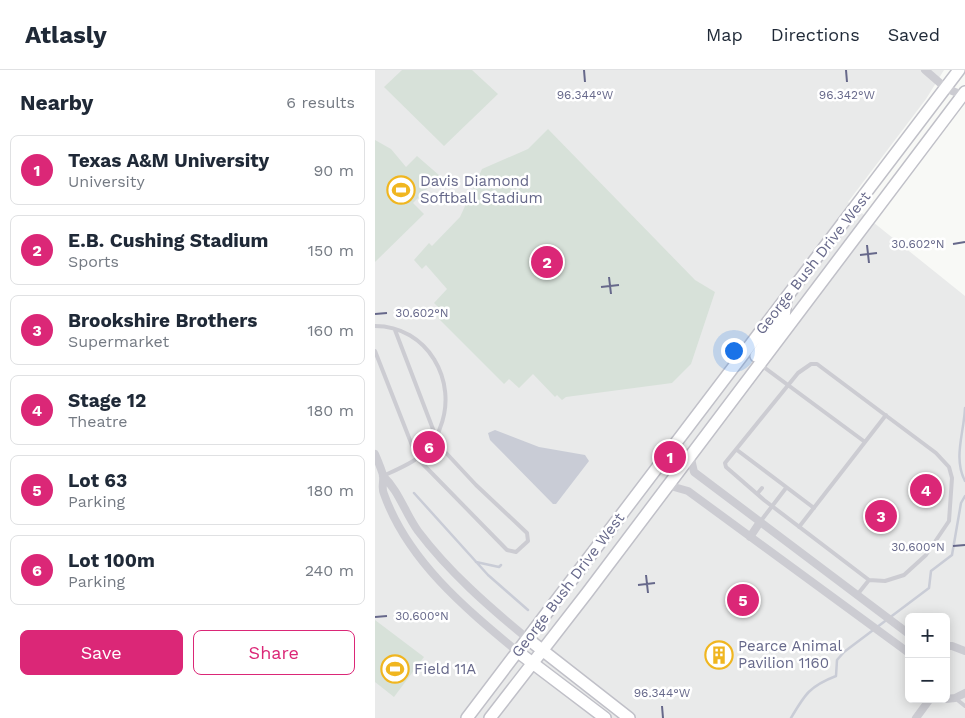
<!DOCTYPE html>
<meta charset="utf-8">
<style>
:root{--surface:#fff;--page:#f2f2f3;--text:#1f2937;--muted:#747a83;--line:#e0e1e3;--accent:#db2777}
body{margin:0;font-family:"Work Sans",sans-serif;background:var(--page);color:var(--text)}
.controls{position:absolute;right:15px;bottom:15px;display:grid;overflow:hidden;border-radius:8px;box-shadow:0 2px 12px #0003}
.controls button{width:45px;height:45px;display:grid;place-items:center;padding:0;border:0;border-bottom:1px solid var(--line);background:var(--surface);color:var(--text);font:25px sans-serif}
.you{position:absolute;left:358px;top:280px;width:18px;height:18px;margin:-12px;border:4px solid #fff;border-radius:50%;background:#1a73e8;box-shadow:0 0 0 8px #1a73e833}
.badge{display:grid;place-items:center;width:32px;height:32px;border-radius:50%;background:var(--accent);color:#fff;font-size:16px;font-weight:700}
.pin{position:absolute;translate:-50% -50%;border:2px solid #fff;box-shadow:0 1px 5px #0006}
.list{margin:0;padding:0;list-style:none}
h2{display:flex;justify-content:space-between;align-items:center;height:65px;margin:0;padding:0 20px;font-size:21px}
h2 small{font-size:16px;font-weight:400;color:var(--muted)}
.list li{display:grid;grid-template-columns:32px 1fr auto;gap:15px;align-items:center;box-sizing:border-box;height:70px;margin:0 10px 10px;padding:0 10px;border:1px solid var(--line);border-radius:8px}
.list b{display:block;font-size:19px;white-space:nowrap}
.list p{margin:0;font-size:16px;white-space:nowrap;color:var(--muted)}
.list em{font-size:16px;font-style:normal;color:var(--muted)}
.actions{display:flex;gap:10px;padding:15px 20px}
.actions a{flex:1;padding:11px 0;border:1px solid var(--accent);border-radius:8px;text-align:center;font-size:18px;color:var(--accent)}
.actions .main{background:var(--accent);color:#fff}
.map{position:relative;flex:none;width:590px;height:648px;overflow:hidden}
header{display:flex;align-items:center;gap:30px;box-sizing:border-box;height:70px;padding:0 25px;background:var(--surface);border-bottom:1px solid var(--line)}
header strong{font-size:24px}
nav{display:flex;gap:28px;margin-inline-start:auto;font-size:18px}
main{display:flex}
aside{flex:1;background:var(--surface)}
.map>svg:first-child{display:block}
.built{fill:#e9eaea;fill-rule:evenodd}
.green{fill:#d7e1d9}
.water{fill:#c9ccd6}
.lines{fill:none;stroke-linecap:round;stroke-linejoin:round}
.stream{stroke:#c9ccd6;stroke-width:2.5}
.secondary-casing{stroke:#c0c0c8;stroke-width:14}
.lane{stroke:#ccccd2;stroke-width:4}
.street{stroke:#ccccd2;stroke-width:8}
.secondary{stroke:#fff;stroke-width:11}
.ticks{fill:none;stroke:#66688a;stroke-width:2}
.labels{text-anchor:middle;stroke-width:5;stroke-linejoin:round;paint-order:stroke}
.poi-label{font-size:15px;fill:#66688a;stroke:#fff;text-anchor:start}
.street-label{font-size:15px;fill:#66688a;stroke:#fff}
.ticks-label{font-size:12px;text-anchor:middle;fill:#66688a;stroke:#fff;stroke-width:5;stroke-linejoin:round;paint-order:stroke}
</style>
<header>
<strong>Atlasly</strong>
<nav><a>Map</a><a>Directions</a><a>Saved</a></nav>
</header>
<main>
<aside>
<h2>Nearby<small>6 results</small></h2>
<ul class="list">
<li><span class="badge">1</span><div><b>Texas A&amp;M University</b><p>University</p></div><em>90 m</em></li>
<li><span class="badge">2</span><div><b>E.B. Cushing Stadium</b><p>Sports</p></div><em>150 m</em></li>
<li><span class="badge">3</span><div><b>Brookshire Brothers</b><p>Supermarket</p></div><em>160 m</em></li>
<li><span class="badge">4</span><div><b>Stage 12</b><p>Theatre</p></div><em>180 m</em></li>
<li><span class="badge">5</span><div><b>Lot 63</b><p>Parking</p></div><em>180 m</em></li>
<li><span class="badge">6</span><div><b>Lot 100m</b><p>Parking</p></div><em>240 m</em></li>
</ul>
<div class="actions"><a class="main">Save</a><a>Share</a></div>
</aside>
<div class="map">
<svg width="590" height="648" viewBox="0 0 590 648">
<rect width="100%" height="100%" fill="#f8f9f6"/>
<path class="built" d="M 0,0 L 569,0 L 551,29 L 473,132 L 590,226 L 590,648 L 0,648 ZM 534,547 L 571,547 L 571,629 L 534,629 Z"/>
<path class="green" d="M 27,0 L 97,0 L 123,24 L 69,76 L 9,17 Z
M 173,59 L 320,210 L 340,222 L 316,294 L 297,313 L 191,327 L 187,330 L 182,325 L 180,327 L 158,304 L 144,318 L 134,309 L 129,314 L 62,247 L 67,241 L 59,233 L 72,219 L 51,195 L 47,199 L 39,190 L 54,173 L 57,176 L 85,147 L 107,99 L 153,79 Z
M 0,70 L 16,79 L 31,97 L 42,86 L 65,106 L 38,133 L 49,144 L 0,192 Z
M 0,550 L 49,587 L 19,627 L 0,612 Z"/>
<path class="water" d="M 120,360 L 164,377 L 210,385 L 214,391 L 181,434 L 178,434 L 115,370 L 113,363 Z"/>
<g class="lines">
<path class="stream" d="M 590,338 C 589,363 578,388 590,411
M 39,423 L 113,505 L 153,540
M 101,492 L 124,497 L 126,495
M 416,648 C 430,624 435,616 461,606 L 462,590 L 469,582 L 554,518 L 556,501 L 577,485 L 586,433 L 590,426"/>
<g class="secondary-casing">
<path id="secondary" d="M 381,286 L 409,248 L 411,228
M 153,569 L 254,648
M 143,582 L 230,648
M 92,648 L 584,0
M 115,648 L 212,523 L 590,22"/>
</g>
<path class="lane" d="M 0,256 C 52,256 84,311 65,358 C 63,364 61,370 57,375 C 45,390 25,398 8,406
M 20,260 L 61,367
M 0,281 L 42,388 L 132,480 L 141,482 L 153,471 L 152,463 L 101,415 L 60,371
M 386,295 L 490,372
M 362,380 L 439,438
M 382,424 L 387,418
M 385,452 L 411,418
M 424,457 L 511,345
M 482,525 L 494,510 L 510,511 L 529,505 L 551,485 L 574,451 L 577,408 L 574,397 L 561,383 L 442,294 L 436,294 L 423,303 L 350,393 L 351,397 L 389,430 L 494,510
M 580,628 L 590,636"/>
<path class="street" d="M 550,0 L 572,19 L 588,25
M 0,384 C 3,391 6,398 8,405 C 9,412 6,418 9,424 C 33,491 90,538 143,582
M 315,384 L 319,402 L 534,564
M 8,406 C 24,421 30,443 43,461 C 74,502 113,536 153,569
M 292,415 L 313,421 L 534,583
M 375,467 L 385,452
M 571,576 L 577,576 L 590,581
M 571,629 L 580,628 L 590,623
M 541,648 L 555,629"/>
<use href="#secondary" class="secondary"/>
</g>
<path class="ticks" d="M 209,0 L 210,12M 471,0 L 472,12M 578,174 L 590,172M 492,175 L 494,193M 485,185 L 502,183M 234,207 L 236,224M 226,217 L 244,215M 0,244 L 12,243M 578,476 L 590,475M 271,505 L 273,523M 263,515 L 280,513M 0,547 L 12,546M 287,636 L 288,648"/>
<defs>
<g id="stadium-ring" transform="scale(1.4375)"><circle r="9.5" fill="#fff" stroke="#f0b620" stroke-width="1.5"/><path d="M0-5a6.5 5 0 1 0 0 10a6.5 5 0 1 0 0-10ZM-3.5-1.8h7v3.6h-7Z" fill="#f0b620"/></g>
<g id="building-ring" transform="scale(1.4375)"><circle r="9.5" fill="#fff" stroke="#f0b620" stroke-width="1.5"/><path d="M-4-6H4V6H1V3H-1V6H-4ZM-2.5-4.3h1.7v1.8h-1.7ZM.8-4.3h1.7v1.8H.8ZM-2.5-1h1.7V.8h-1.7ZM.8-1h1.7V.8H.8Z" fill="#f0b620"/></g>
</defs>
<g fill-rule="evenodd">
<use href="#stadium-ring" x="26" y="120"/>
<use href="#building-ring" x="344" y="585"/>
<use href="#stadium-ring" x="20" y="599"/>
</g>
<g class="labels">
<g class="poi-label">
<text x="45" y="116">Davis Diamond<tspan x="45" dy="17">Softball Stadium</tspan></text>
<text x="363" y="581">Pearce Animal<tspan x="363" dy="17">Pavilion 1160</tspan></text>
<text x="39" y="604">Field 11A</text>
</g>
<g class="street-label">
<text transform="translate(438 193) rotate(-52)" y="5">George Bush Drive West</text>
<text transform="translate(193 515) rotate(-53)" y="5">George Bush Drive West</text>
</g>
</g>
<g class="ticks-label">
<text x="210" y="29">96.344°W</text>
<text x="472" y="29">96.342°W</text>
<text x="543" y="178">30.602°N</text>
<text x="47" y="247">30.602°N</text>
<text x="543" y="481">30.600°N</text>
<text x="47" y="550">30.600°N</text>
<text x="287" y="627">96.344°W</text>
</g>
</svg>
<div class="controls">
<button>+</button>
<button>−</button>
</div>
<div class="you"></div>
<div class="pin badge" style="left:295px;top:387px">1</div>
<div class="pin badge" style="left:172px;top:192px">2</div>
<div class="pin badge" style="left:506px;top:446px">3</div>
<div class="pin badge" style="left:551px;top:420px">4</div>
<div class="pin badge" style="left:368px;top:530px">5</div>
<div class="pin badge" style="left:54px;top:377px">6</div>
</div>
</main>
